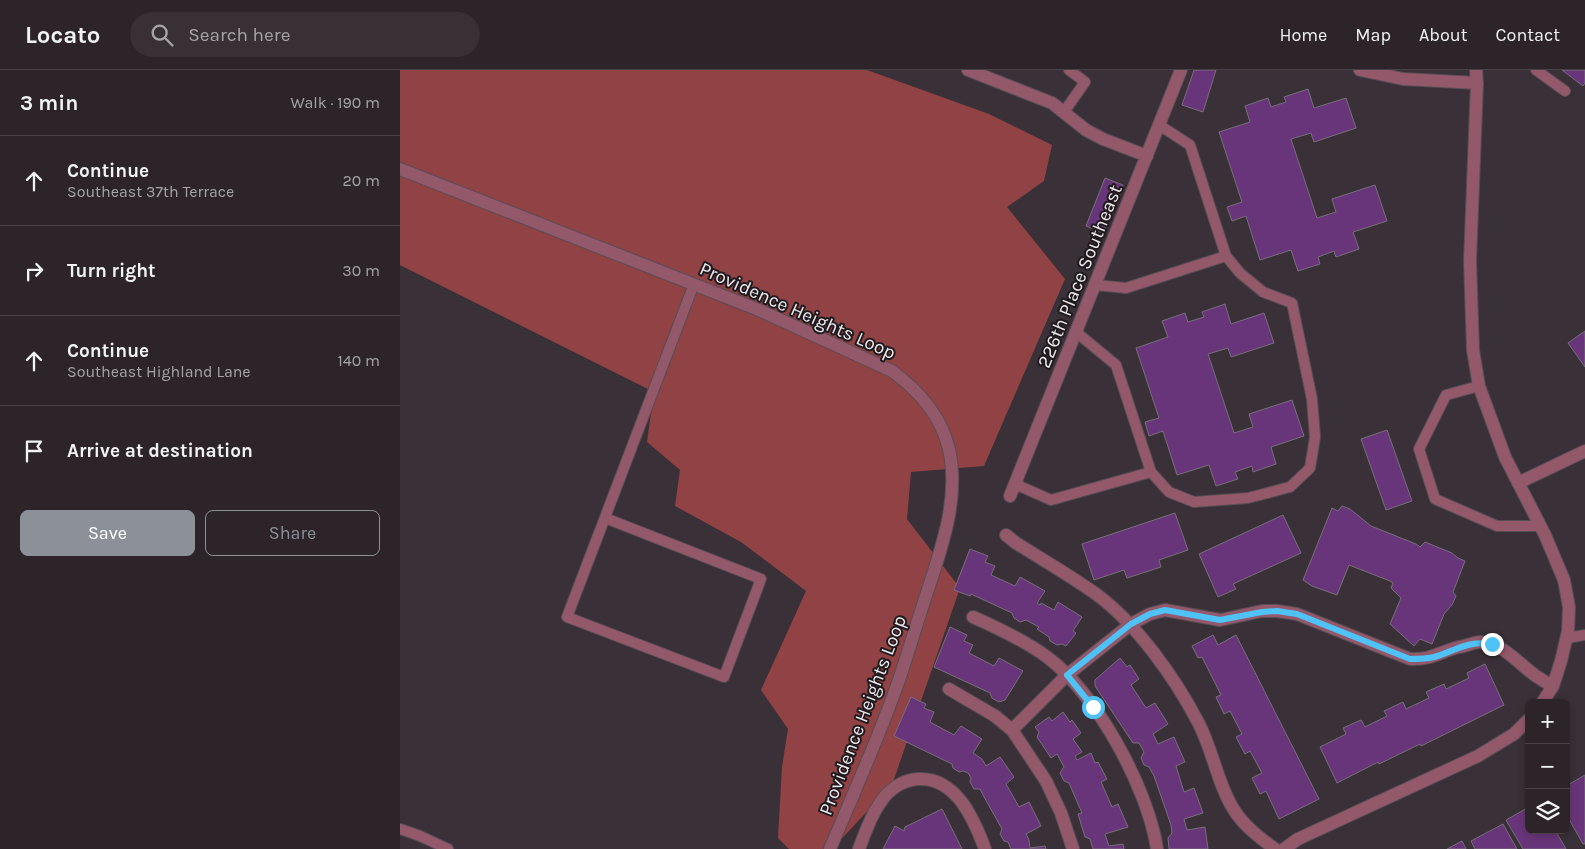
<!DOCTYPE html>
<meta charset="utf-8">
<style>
:root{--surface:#2c2429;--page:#383035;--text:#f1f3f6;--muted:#a6a4a8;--line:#484146;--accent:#8c9099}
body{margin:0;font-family:Karla,sans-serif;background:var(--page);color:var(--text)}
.controls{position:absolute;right:15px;bottom:15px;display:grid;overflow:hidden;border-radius:8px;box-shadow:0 2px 8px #0003}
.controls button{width:45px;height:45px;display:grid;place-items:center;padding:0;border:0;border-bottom:1px solid var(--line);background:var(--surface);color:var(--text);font:25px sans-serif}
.stop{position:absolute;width:15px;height:15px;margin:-11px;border:4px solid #4fc3f7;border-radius:50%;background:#fff}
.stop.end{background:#4fc3f7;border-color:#fff;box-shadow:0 1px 5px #0008}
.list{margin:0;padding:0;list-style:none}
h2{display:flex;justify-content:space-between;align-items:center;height:65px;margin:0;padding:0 20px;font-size:21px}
h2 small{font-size:16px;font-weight:400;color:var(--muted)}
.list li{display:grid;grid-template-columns:32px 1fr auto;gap:15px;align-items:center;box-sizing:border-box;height:90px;padding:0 20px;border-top:1px solid var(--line)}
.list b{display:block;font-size:19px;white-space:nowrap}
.list p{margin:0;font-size:16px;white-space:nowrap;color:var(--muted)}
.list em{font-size:16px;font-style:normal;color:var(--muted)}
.actions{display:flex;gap:10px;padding:15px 20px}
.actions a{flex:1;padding:11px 0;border:1px solid var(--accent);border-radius:8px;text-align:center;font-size:18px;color:var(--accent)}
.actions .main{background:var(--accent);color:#fff}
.icon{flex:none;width:28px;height:28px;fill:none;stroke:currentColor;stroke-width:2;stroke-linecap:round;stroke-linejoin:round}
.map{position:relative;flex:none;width:1185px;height:779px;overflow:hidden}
header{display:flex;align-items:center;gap:30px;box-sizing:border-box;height:70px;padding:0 25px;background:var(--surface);border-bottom:1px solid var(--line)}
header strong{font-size:24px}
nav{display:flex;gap:28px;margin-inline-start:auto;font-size:18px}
.search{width:350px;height:45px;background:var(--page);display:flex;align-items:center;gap:12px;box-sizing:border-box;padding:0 18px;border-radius:28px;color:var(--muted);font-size:19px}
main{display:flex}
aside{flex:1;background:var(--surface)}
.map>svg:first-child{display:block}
.green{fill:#914244}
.building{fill:#69357a;stroke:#776f7a}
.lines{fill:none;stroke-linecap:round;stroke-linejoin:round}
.service-casing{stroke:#574d54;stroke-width:12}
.minor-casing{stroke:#574d54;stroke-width:14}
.service{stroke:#94586b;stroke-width:10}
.minor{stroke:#94586b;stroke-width:12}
.route{stroke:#4fc3f7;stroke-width:6}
.labels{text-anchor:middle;stroke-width:4;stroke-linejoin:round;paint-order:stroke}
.street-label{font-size:19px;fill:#efe8ec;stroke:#1e1a1d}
</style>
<header>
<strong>Locato</strong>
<div class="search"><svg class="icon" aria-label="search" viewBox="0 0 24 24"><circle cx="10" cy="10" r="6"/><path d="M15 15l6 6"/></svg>Search here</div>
<nav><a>Home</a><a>Map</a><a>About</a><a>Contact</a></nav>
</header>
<main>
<aside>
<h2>3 min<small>Walk · 190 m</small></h2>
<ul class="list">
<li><svg class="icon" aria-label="ahead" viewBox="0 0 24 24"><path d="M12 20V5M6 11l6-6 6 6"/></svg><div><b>Continue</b><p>Southeast 37th Terrace</p></div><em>20 m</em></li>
<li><svg class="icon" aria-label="right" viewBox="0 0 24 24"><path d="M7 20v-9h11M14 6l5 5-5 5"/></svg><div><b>Turn right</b></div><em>30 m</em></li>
<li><svg class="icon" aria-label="ahead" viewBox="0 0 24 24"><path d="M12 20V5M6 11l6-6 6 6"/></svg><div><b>Continue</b><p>Southeast Highland Lane</p></div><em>140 m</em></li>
<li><svg class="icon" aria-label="arrive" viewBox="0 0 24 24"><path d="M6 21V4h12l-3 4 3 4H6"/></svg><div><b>Arrive at destination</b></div></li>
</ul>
<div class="actions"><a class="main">Save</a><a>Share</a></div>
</aside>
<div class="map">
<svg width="1185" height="779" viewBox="0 0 1185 779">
<rect width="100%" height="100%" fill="#3a3037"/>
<path class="green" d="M 0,0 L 467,0 L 589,44 L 652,75 L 644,111 L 607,137 L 665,209 L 584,396 L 511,402 L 507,449 L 560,518 L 492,715 L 432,779 L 389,779 L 378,768 L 382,697 L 388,659 L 361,620 L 406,521 L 341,472 L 275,436 L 280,400 L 247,372 L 254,322 L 0,195 Z"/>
<path class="building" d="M 794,0 L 816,0 L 803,42 L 782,35 Z
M 1162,0 L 1185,0 L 1185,13 L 1183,16 Z
M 908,19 L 914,38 L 946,28 L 956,58 L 914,72 L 911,63 L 891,69 L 917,148 L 936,142 L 932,129 L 975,115 L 987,151 L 953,162 L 959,179 L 936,187 L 934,181 L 918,187 L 920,194 L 898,201 L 891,180 L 860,190 L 846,146 L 832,151 L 827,137 L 842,132 L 819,62 L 850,52 L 845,36 L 868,28 L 871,37 L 886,32 L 884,27 Z
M 705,108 L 723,115 L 703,163 L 686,156 Z
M 825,234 L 831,254 L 864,243 L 874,273 L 831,287 L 828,278 L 808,284 L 834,363 L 853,357 L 849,344 L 892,330 L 904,366 L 871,377 L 876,394 L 853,402 L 852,396 L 835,402 L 838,409 L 816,416 L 809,395 L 777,405 L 763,361 L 749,366 L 745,352 L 759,348 L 736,278 L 768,267 L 762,251 L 785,243 L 788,252 L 804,247 L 802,242 Z
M 1185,261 L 1185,297 L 1168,273 Z
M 987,360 L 1012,431 L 986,440 L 961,369 Z
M 942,436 L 950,439 L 971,456 L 1016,474 L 1020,477 L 1025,472 L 1052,483 L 1058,488 L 1065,491 L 1053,522 L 1056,526 L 1052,535 L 1044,544 L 1032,574 L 1020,569 L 1014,576 L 990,554 L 1001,528 L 991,518 L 993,513 L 990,511 L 949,495 L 937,525 L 912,516 L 903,510 L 932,438 L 938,441 Z
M 775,443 L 788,480 L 759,490 L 761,497 L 727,508 L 724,500 L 694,510 L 682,474 Z
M 883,445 L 901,483 L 833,514 L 836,519 L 818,527 L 799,484 Z
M 570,479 L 588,486 L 585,492 L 595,496 L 591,505 L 615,516 L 620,507 L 645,521 L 637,533 L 640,535 L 641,533 L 654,540 L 658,532 L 682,547 L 673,561 L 676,563 L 666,576 L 662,574 L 657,575 L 650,571 L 649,567 L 637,559 L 639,557 L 626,550 L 620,552 L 614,548 L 612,543 L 571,524 L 570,526 L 554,520 Z
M 550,557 L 567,565 L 564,571 L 573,575 L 569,583 L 594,596 L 599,588 L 623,601 L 605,630 L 599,632 L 592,628 L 590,623 L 534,597 Z
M 813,565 L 818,575 L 836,565 L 919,729 L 879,749 L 866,721 L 860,724 L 852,708 L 862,703 L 850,681 L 845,684 L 836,667 L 842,664 L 830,641 L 824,644 L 816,627 L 821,625 L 802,587 L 798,588 L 792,576 Z
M 720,588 L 727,597 L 730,595 L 739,609 L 731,615 L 746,638 L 755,633 L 768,654 L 753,664 L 758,674 L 774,667 L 785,692 L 776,696 L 784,722 L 794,718 L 803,743 L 784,749 L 787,760 L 805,757 L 808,779 L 769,779 L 768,768 L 772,763 L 771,755 L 754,706 L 749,697 L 744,695 L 741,688 L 744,682 L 739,673 L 733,673 L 695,616 L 695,610 Z
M 1085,594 L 1104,635 L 1021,676 L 1020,674 L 979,694 L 978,692 L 937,713 L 920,677 L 946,664 L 943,658 L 961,650 L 965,657 L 987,646 L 984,641 L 1003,632 L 1006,639 L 1029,628 L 1026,622 L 1044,614 L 1046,619 L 1069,608 L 1067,603 Z
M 511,627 L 526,634 L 524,638 L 534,642 L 530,652 L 554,665 L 561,656 L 582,669 L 573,683 L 582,689 L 586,696 L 600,687 L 614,707 L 606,714 L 619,737 L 629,732 L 641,756 L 626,764 L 629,770 L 630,778 L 645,776 L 646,779 L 611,779 L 608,772 L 604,771 L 600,764 L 602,759 L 583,725 L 580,719 L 574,719 L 570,712 L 571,708 L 568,703 L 563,701 L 559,702 L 553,698 L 552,694 L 494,666 Z
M 663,642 L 670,652 L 672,650 L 681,663 L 673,669 L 682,682 L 675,686 L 677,690 L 691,683 L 695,693 L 698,692 L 707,709 L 701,712 L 712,737 L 718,734 L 728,757 L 705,764 L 709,776 L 723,774 L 724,779 L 693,779 L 690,769 L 685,767 L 678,744 L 682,743 L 669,713 L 664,711 L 660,703 L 664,697 L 657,684 L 651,688 L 637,667 L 639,662 L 635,657 L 649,647 L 652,651 Z
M 1185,705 L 1185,774 L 1183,774 L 1166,744 L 1166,716 Z
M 1129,737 L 1129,760 L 1155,760 L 1166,779 L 1123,779 L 1106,750 Z
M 542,739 L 562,779 L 483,779 L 495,756 L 504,761 L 505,757 Z
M 1103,754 L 1117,779 L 1075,779 L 1071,771 Z
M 1062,771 L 1066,779 L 1047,779 Z"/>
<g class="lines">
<g class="service-casing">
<path id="service" d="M 1136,0 L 1165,21
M 664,42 L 685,12 L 669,0
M 695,215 L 726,218 L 826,186 L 790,75 L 759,55
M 1079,316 L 1046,325 L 1019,379 L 1035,429 L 1097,456 L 1140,456
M 751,402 L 769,422 L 794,432 L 848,428 L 890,417 L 910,398 L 915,367 L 912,329 L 892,233 L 863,222 L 840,203 L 826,186
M 615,414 L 651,430 L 751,402 L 716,295 L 676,262
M 205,448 L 361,509 L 324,607 L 167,547 L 294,214
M 1167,568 L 1185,565
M 0,759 L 20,766 L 48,779"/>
</g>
<g class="minor-casing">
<path id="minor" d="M 568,0 L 652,33 L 686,60 L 703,69 L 747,86
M 960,0 L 1003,9 L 1077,13
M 1076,0 L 1077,13 L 1070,191 L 1073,280 L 1079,316 L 1105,387 L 1145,465 L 1164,510 L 1169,537 L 1168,561 L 1161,591 L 1153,616 L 1142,633
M 0,99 L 359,240 L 492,301 C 519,321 541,345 549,379 C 561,432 538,487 522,538 C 513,565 505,594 495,621 C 476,674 452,727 430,779
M 1118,413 L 1185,381
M 610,426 L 781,0
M 606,465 L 616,473 C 643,490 671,506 696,524 C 737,554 775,608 798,652 C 813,680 817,713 834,740 C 844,756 860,768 875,779
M 573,547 C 598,558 624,570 647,587 C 696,623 748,718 757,779
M 549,619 L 595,646 L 612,660 L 646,711 L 661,743 L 673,779
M 612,660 L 667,605 L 731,554 L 750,544 L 765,540 L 820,550 L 862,541 L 877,541 L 897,544 L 1010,589 C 1032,590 1039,582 1059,577 C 1066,576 1074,572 1081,572 C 1103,573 1120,595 1136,606 C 1142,610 1147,613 1153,616
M 459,779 C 465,763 470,747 480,733 C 488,720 502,710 518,709 C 556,707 574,749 585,779
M 884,779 L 898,769 L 1078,686 L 1114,664 L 1129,649"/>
</g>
<use href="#service" class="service"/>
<use href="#minor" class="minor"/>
</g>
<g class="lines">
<path class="route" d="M 693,637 L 667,605 L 731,554 L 750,544 L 765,540 L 820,550 L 862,542 L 877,541 L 897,544 L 1010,589 C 1018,589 1026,589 1034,587 C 1055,581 1068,570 1092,574"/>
</g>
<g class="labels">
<g class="street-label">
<text transform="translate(679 206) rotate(-68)" y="7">226th Place Southeast</text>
<text transform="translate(398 240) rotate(24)" y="7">Providence Heights Loop</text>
<text transform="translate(462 645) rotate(-69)" y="7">Providence Heights Loop</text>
</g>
</g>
</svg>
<div class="controls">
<button>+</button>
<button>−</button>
<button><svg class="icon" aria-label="layers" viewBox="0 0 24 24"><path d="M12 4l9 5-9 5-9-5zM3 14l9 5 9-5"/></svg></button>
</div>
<div class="stop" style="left:693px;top:637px"></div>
<div class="stop end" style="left:1092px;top:574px"></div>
</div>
</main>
